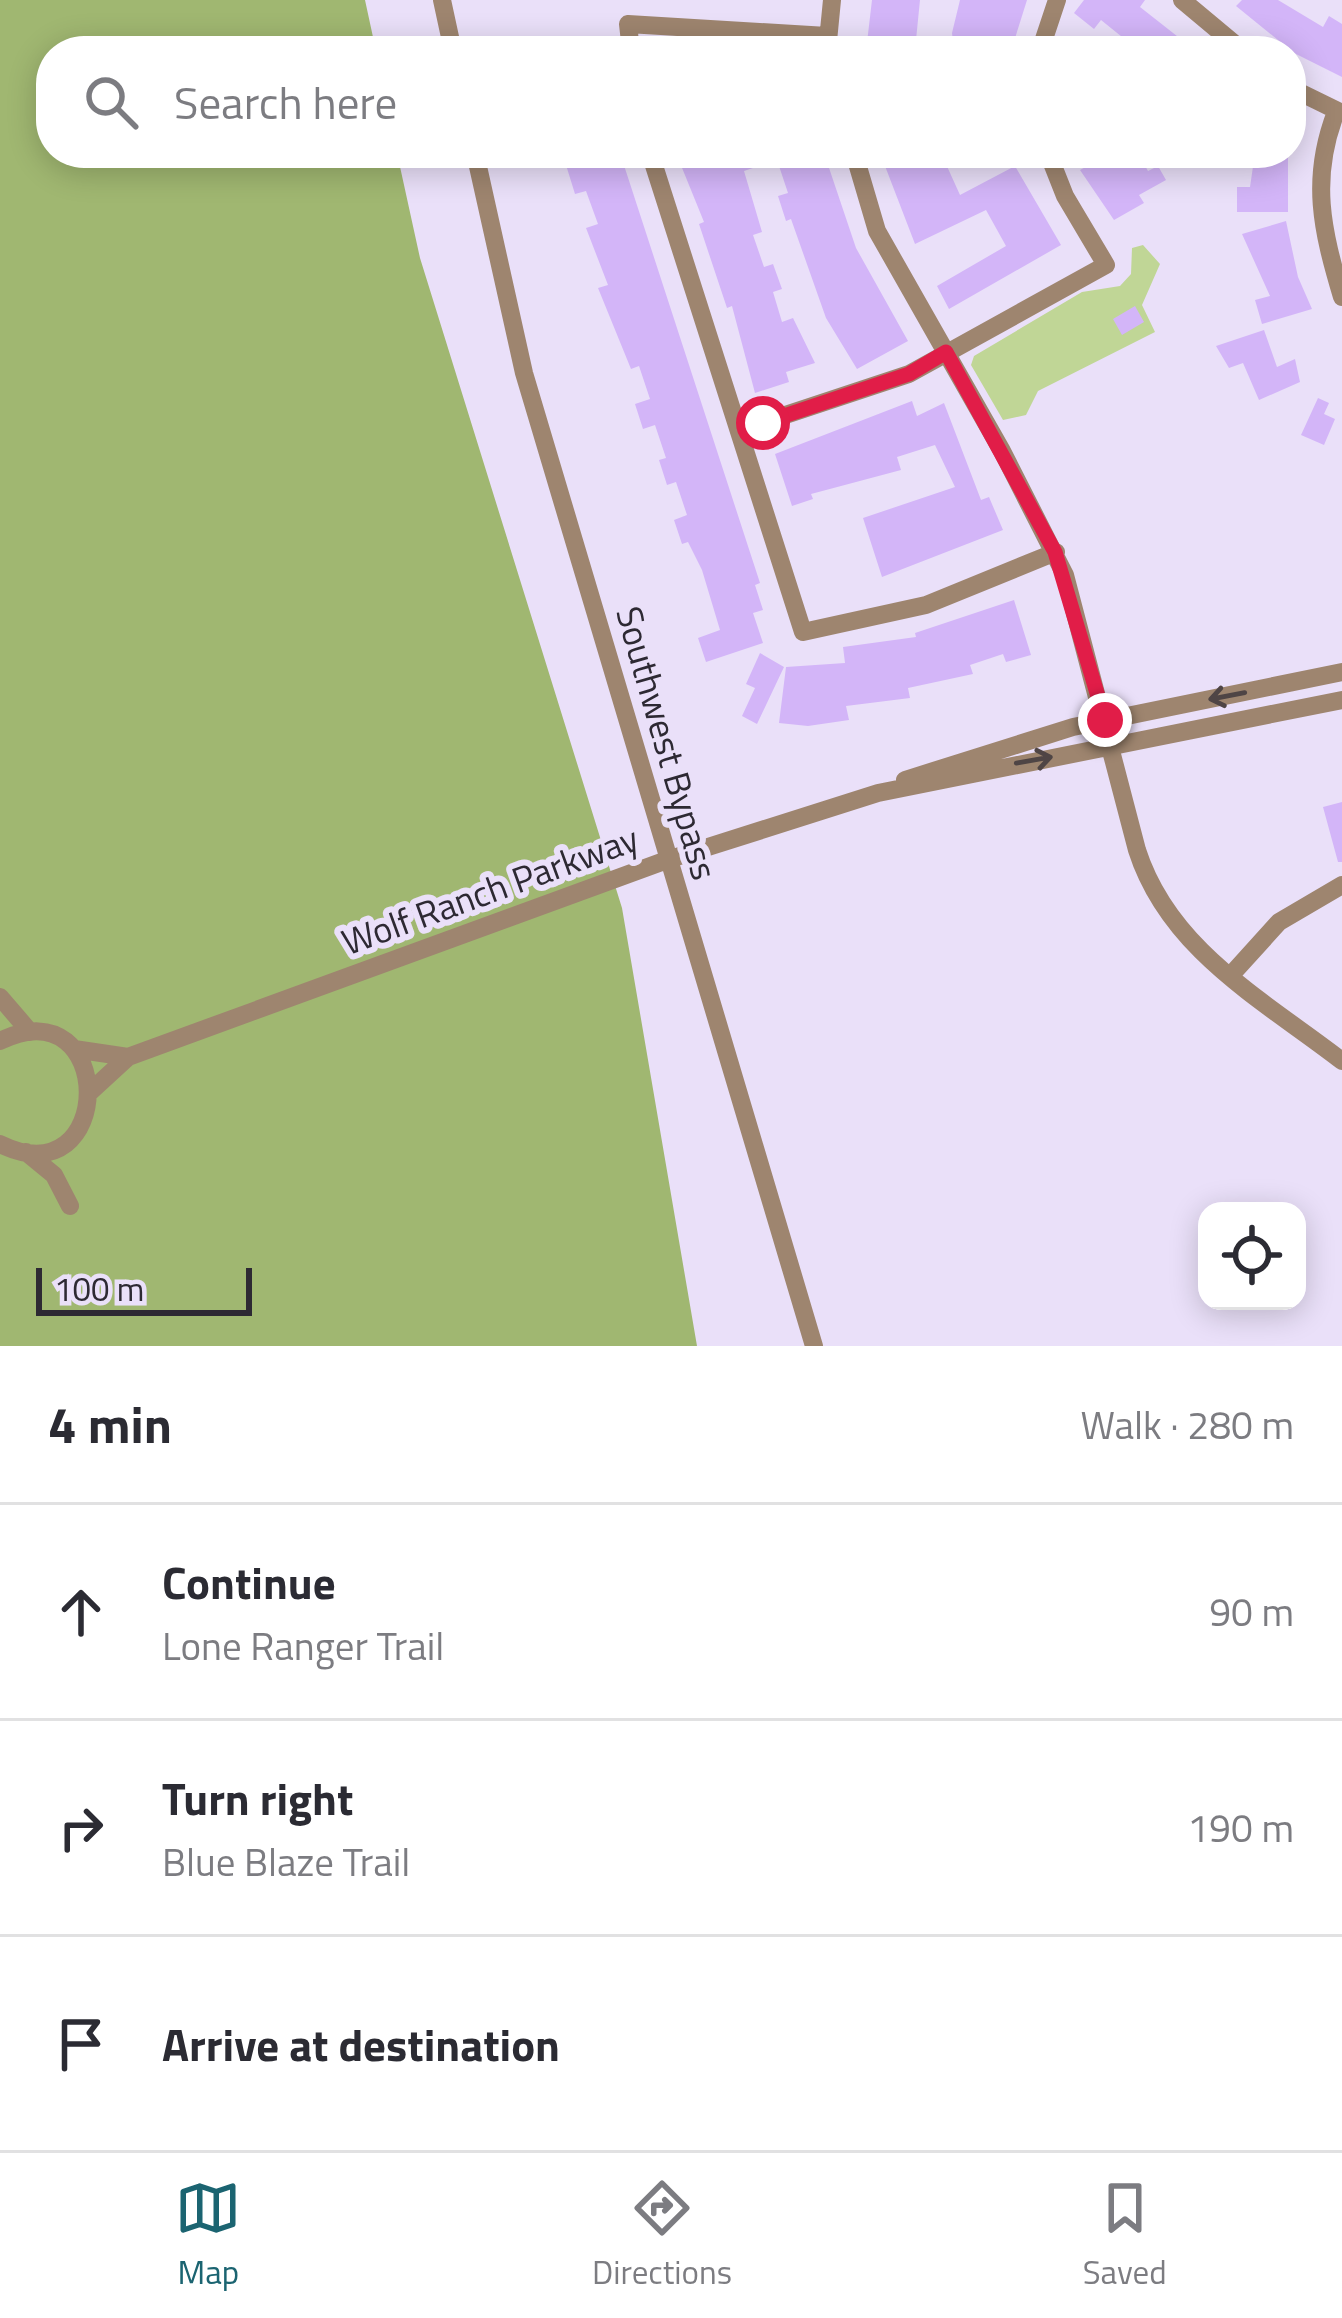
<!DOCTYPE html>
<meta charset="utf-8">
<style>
:root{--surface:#fff;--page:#f7f7f7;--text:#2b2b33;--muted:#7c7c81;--line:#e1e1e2;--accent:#1b6471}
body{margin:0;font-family:"Titillium Web",sans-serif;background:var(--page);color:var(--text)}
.controls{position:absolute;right:36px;bottom:36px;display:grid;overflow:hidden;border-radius:24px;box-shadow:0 6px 30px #0003}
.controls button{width:108px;height:108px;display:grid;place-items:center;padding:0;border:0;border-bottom:3px solid var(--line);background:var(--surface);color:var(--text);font:60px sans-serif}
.scale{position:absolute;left:36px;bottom:30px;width:216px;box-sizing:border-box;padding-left:12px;border:6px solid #2d2933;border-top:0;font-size:33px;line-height:42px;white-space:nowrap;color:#2d2933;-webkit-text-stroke:9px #eae0f9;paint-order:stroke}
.stop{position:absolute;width:36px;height:36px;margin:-27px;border:9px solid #e11d48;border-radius:50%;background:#fff}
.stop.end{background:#e11d48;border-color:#fff;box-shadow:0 3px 12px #0008}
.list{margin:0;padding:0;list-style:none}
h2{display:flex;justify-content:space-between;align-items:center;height:156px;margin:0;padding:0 48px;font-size:51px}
h2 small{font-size:39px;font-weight:400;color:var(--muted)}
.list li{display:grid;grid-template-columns:78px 1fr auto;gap:36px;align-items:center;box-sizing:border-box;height:216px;padding:0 48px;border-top:3px solid var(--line)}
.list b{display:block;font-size:45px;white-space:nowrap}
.list p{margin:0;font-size:39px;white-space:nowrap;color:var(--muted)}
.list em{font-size:39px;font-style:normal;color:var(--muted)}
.icon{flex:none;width:66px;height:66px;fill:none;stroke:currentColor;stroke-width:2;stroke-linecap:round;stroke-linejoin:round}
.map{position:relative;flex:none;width:1342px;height:1346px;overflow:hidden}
.search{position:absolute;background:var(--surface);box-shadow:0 6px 30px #0003;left:36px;right:36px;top:36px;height:132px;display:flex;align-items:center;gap:30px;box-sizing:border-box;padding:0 42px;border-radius:48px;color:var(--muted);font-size:45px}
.sheet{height:804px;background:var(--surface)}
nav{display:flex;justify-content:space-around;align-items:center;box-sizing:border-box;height:168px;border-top:3px solid var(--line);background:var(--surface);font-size:33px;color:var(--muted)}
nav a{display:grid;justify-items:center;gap:6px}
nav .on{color:var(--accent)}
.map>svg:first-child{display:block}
.green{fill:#c0d696}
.forest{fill:#a0b771}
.building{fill:#d3b5f8}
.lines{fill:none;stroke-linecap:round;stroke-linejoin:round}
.minor{stroke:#9e856f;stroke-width:18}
.oneway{stroke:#4f4545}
.route{stroke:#e11d48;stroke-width:15}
.labels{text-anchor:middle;stroke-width:12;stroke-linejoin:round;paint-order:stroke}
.street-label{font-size:36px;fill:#2d2933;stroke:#eae0f9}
</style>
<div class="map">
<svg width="1342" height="1346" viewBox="0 0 1342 1346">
<rect width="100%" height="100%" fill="#eae0f9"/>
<path class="green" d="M 1143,245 L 1160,264 L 1142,305 L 1155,332 L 1038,391 L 1026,415 L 1003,420 L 971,365 L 974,356 L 1082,292 L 1120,286 L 1131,274 L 1132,248 Z"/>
<path class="forest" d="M 0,0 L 365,0 L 376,51 L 51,51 L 51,153 L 397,153 L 420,258 L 622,908 L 697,1346 L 0,1346 Z"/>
<path class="building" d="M 872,0 L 920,0 L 916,40 L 905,39 L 907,51 L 866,51 Z
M 960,0 L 1027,0 L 1011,51 L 954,51 L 952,33 Z
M 1084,0 L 1145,0 L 1140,7 L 1196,51 L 1128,51 L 1132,45 L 1101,20 L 1094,29 L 1074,13 Z
M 1242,0 L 1278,0 L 1323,27 L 1329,16 L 1342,24 L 1342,77 L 1294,53 L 1236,6 Z
M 555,153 L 620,153 L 760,583 L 755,585 L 763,610 L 753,613 L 763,643 L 706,662 L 698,638 L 720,630 L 702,570 L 688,542 L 682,544 L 674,520 L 687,515 L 676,482 L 667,485 L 659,460 L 666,458 L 655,425 L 643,429 L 635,404 L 650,399 L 639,366 L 631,369 L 598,288 L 608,285 L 586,228 L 598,224 L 586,191 L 575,194 L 566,165 L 559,167 Z
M 676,153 L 824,153 L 856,248 L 908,341 L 857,369 L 826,318 L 791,219 L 786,221 L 778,196 L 788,193 L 777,160 L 744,171 L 762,232 L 753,235 L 764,267 L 773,264 L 782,289 L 773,292 L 782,322 L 793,318 L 815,363 L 786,372 L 789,382 L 755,393 L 732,306 L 727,308 L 699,224 L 704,222 Z
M 880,153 L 941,153 L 960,195 L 1015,166 L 1061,245 L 949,309 L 937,286 L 1006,246 L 986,210 L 915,244 Z
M 1111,153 L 1138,153 L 1148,171 L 1158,166 L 1166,180 L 1139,195 L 1144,203 L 1114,220 L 1080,170 Z
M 1255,153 L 1288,153 L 1288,212 L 1237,212 L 1237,187 L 1250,187 Z
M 1286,221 L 1298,277 L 1312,309 L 1262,324 L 1255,300 L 1270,296 L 1242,234 Z
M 1135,306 L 1144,322 L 1122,335 L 1113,319 Z
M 1264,330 L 1277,367 L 1295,359 L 1300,382 L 1259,400 L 1243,363 L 1229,368 L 1216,346 Z
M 1318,398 L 1329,403 L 1324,414 L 1335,419 L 1324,445 L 1301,435 Z
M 912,401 L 917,416 L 944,403 L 981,500 L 989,497 L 1003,530 L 882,577 L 863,518 L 955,487 L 935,445 L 897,457 L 901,470 L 811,494 L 813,499 L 792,506 L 775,454 Z
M 1014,600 L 1031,655 L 1006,662 L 1003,654 L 970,665 L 973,674 L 908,688 L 910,698 L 846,706 L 849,720 L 808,726 L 779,723 L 786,667 L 845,663 L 843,647 L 916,637 L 915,633 Z
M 760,653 L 784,667 L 757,724 L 742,716 L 755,688 L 746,684 Z
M 1342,802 L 1342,862 L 1338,862 L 1323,807 Z"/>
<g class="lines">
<path class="minor" d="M 442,0 L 453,51
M 1182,0 L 1243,51
M 631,51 L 628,24 L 827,36
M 827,51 L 832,0
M 1040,51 L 1057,0
M 1291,88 L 1342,113
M 1336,112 C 1310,179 1322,230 1342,297
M 475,153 L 524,373 L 814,1346
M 650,153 L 803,632 L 926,605 L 1056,552
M 854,153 L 877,231 L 1002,451 L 1065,575 L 1137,850 C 1169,950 1263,1000 1342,1061
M 740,430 L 909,374 L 1106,265 L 1065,196 L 1048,153
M 905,780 L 1073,727 L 1342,672
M 1231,975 L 1279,922 L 1342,885
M 0,997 L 30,1032
M 0,1041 C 117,984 117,1201 0,1144
M 74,1049 L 128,1057
M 91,1091 L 128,1057 L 667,860 L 878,793 L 1342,700
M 26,1152 L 54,1175 L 70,1206"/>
</g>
<defs><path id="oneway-shaft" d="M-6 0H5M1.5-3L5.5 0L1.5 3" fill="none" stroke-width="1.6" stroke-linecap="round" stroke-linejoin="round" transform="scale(3)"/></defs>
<g class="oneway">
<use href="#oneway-shaft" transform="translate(1227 696) rotate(169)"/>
<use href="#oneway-shaft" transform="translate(1034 760) rotate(-10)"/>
</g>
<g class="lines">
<path class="route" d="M 763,423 L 909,374 L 946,352 L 1055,552 L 1105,720"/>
</g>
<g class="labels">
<g class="street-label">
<text transform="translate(667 743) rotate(74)" y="13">Southwest Bypass</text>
<text transform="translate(490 890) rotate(-20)" y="13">Wolf Ranch Parkway</text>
</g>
</g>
</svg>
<div class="controls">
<button><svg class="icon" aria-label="locate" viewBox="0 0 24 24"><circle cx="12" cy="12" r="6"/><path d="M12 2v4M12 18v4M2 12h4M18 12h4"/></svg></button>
</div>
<div class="scale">100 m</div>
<div class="stop" style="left:763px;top:423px"></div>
<div class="stop end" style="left:1105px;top:720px"></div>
<div class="search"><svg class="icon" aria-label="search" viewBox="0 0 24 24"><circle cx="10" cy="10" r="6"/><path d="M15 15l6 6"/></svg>Search here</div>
</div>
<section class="sheet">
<h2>4 min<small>Walk · 280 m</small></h2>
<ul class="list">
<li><svg class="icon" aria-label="ahead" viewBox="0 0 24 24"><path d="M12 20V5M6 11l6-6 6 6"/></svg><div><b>Continue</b><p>Lone Ranger Trail</p></div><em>90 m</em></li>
<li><svg class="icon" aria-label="right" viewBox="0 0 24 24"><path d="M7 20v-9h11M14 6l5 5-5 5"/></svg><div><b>Turn right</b><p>Blue Blaze Trail</p></div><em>190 m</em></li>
<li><svg class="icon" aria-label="arrive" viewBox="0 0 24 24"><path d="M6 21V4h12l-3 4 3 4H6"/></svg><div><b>Arrive at destination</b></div></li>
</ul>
</section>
<nav>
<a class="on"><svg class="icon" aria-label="map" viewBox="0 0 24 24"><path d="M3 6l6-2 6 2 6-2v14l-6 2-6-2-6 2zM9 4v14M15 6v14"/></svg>Map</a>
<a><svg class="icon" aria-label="directions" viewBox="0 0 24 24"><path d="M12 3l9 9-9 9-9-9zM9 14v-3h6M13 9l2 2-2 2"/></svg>Directions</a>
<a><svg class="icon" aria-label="saved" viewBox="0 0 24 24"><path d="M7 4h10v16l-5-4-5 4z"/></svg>Saved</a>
</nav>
